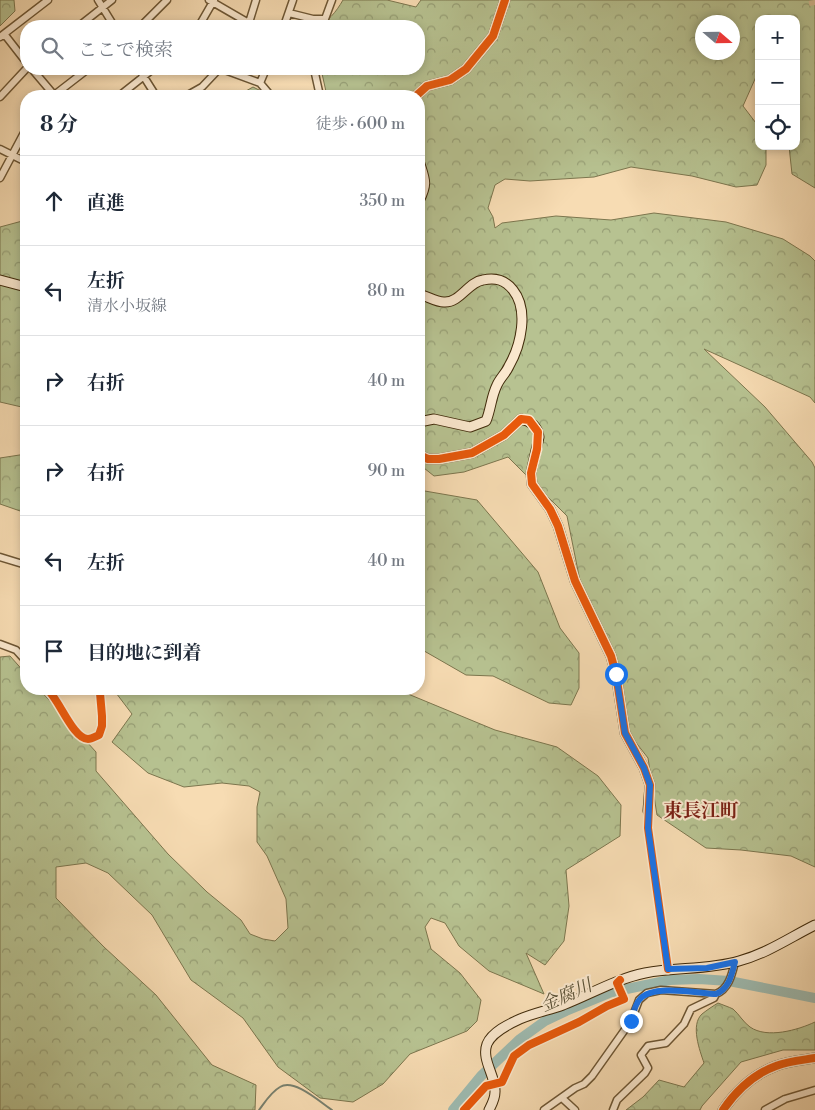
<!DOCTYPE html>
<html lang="ja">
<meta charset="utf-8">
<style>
:root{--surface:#fff;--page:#f6f6f7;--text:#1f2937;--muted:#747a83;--line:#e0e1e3}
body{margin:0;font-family:"Libre Bodoni","Noto Serif JP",serif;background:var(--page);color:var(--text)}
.controls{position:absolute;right:15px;top:15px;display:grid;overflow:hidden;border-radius:10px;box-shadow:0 2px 8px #0003}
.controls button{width:45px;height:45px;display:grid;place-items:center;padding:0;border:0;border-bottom:1px solid var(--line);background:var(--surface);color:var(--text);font:25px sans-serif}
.compass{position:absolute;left:695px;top:15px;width:45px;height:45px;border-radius:50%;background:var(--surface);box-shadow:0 2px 8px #0003;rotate:110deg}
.stop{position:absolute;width:15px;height:15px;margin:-11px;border:4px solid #1a73e8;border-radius:50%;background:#fff}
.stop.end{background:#1a73e8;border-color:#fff;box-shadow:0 1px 5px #0008}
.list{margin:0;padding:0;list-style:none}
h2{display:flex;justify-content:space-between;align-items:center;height:65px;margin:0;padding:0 20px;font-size:21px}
h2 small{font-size:16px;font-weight:400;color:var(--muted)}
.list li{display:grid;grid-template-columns:32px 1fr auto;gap:15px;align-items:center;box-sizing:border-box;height:90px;padding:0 20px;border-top:1px solid var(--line)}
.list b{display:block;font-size:19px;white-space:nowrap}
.list p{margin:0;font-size:16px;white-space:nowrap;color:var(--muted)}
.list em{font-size:16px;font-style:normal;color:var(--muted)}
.icon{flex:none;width:28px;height:28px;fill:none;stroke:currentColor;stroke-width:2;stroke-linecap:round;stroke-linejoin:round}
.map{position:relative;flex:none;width:815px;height:1110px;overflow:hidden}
.search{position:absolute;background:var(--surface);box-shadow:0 2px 8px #0003;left:20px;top:20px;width:405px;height:55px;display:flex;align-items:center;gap:12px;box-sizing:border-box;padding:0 18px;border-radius:20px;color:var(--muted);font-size:19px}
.panel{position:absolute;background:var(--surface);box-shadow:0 2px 8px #0003;left:20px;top:90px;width:405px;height:605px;border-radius:20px}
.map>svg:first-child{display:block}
.forest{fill:url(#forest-crowns);stroke:#7c764e;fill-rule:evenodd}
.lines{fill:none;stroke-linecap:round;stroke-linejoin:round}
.stream{stroke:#79816f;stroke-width:2}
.river{stroke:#9ebbb1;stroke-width:10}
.highway-tunnel{stroke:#d3b991;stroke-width:11;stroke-dasharray:11 5.5;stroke-linecap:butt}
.street-casing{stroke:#6e5735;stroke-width:9}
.secondary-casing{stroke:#412b0b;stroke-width:11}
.street{stroke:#fae8ce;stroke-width:6}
.secondary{stroke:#fae8ce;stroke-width:9}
.cycleway-casing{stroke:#fae8ce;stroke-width:11}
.cycleway{stroke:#e8590c;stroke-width:8}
.route{stroke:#1a73e8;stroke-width:6}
.labels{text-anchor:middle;stroke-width:4;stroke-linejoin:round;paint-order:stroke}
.water-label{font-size:18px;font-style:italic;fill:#584f34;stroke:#fae8ce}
.quarter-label{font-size:19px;font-weight:bold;fill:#7a1f14;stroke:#fae8ce}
</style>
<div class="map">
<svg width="815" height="1110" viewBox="0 0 815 1110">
<defs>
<pattern id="forest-crowns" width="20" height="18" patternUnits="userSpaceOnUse" patternTransform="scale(1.25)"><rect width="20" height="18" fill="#b7c291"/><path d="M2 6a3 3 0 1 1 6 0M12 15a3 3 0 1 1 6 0" fill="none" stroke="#969e75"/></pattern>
</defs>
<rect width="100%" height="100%" fill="#f7dcb3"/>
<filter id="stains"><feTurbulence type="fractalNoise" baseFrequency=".004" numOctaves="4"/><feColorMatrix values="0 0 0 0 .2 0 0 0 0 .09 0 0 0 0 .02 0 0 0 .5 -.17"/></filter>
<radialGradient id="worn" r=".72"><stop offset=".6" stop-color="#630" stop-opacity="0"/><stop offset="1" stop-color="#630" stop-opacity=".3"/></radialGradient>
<path class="forest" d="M 0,0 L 14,0 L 15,11 L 0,26 Z
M 343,0 L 387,0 L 416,7 L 421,0 L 815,0 L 815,188 L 792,174 L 789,146 L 796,146 L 796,19 L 759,19 L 759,70 L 743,106 L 759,127 L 759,146 L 766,146 L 766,165 L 757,185 L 736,187 L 692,176 L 631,167 L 594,177 L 530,181 L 505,179 L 495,185 L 488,208 L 493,217 L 495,228 L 502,223 L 556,216 L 611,220 L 654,213 L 726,222 L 783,239 L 810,256 L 815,261 L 815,403 L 810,397 L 704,349 L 765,407 L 812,462 L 815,468 L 815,867 L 791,856 L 741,850 L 706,848 L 657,815 L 648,758 L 627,731 L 620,668 L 581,586 L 567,516 L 508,457 L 464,472 L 434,476 L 419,464 L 419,96 L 327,96 L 321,69 L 419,69 L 419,26 L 314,26 C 328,23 336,12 343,0 ZM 702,22 L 732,22 L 732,52 L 702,52 Z
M 253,87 L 263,92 L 265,96 L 237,96 Z
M 26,220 L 26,408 L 0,402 L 0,227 Z
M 26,454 L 26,513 L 0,504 L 0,458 Z
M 419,490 L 477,500 L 538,572 L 560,628 L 579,653 L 579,688 L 571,705 L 549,703 L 493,676 L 466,675 L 419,648 L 419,540 L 421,540 L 419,534 Z
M 10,656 L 26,674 L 26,689 L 39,689 L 96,752 L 96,771 L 168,854 L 207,892 L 241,920 L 250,934 L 263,939 L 275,941 L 288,928 L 286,899 L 267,856 L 257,842 L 257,807 L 260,792 L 249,786 L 222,783 L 184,787 L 148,773 L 112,742 L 132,714 L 113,689 L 396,689 L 495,730 L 557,747 L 598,776 L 621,805 L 620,836 L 566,870 L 569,906 L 564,941 L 545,965 L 526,953 L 544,994 L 489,971 L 459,946 L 445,923 L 431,918 L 425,927 L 431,949 L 460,973 L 481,1000 L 477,1021 L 467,1031 L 410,1054 L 383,1084 L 353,1102 L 320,1098 L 278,1067 L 243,1018 L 191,980 L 152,915 L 108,873 L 86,863 L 56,867 L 56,898 L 104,947 L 156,995 L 212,1065 L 256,1085 L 255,1110 L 0,1110 L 0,657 Z
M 718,1003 C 723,1005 729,1007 733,1009 C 739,1014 743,1022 750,1027 C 767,1039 798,1030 815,1022 L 815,1050 L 783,1050 L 741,1062 L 702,1106 L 700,1110 L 626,1110 L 643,1097 L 659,1080 L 684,1087 L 704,1063 C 700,1051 690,1025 702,1014 C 707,1010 713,1006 718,1003 Z"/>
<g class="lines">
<path class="stream" d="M 259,1110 C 265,1102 271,1092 280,1087 C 294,1078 320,1102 332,1110"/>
<path class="river" d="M 453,1110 L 481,1076 L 520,1039 L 545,1021 L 566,1011 L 612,992 L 670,980 L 699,979 L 729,981 L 815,998"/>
<path class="highway-tunnel" d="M 814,0 L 815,5"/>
<g class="street-casing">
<path id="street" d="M 98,0 L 114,26
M 209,0 L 254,26
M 289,13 L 313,19 L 325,19 L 332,0
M 79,26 L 112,0
M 141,26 L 167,0
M 199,26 L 214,0
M 248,26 L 256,0
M 284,26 L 293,0
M 5,35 L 26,62
M 0,37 L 48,0
M 32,69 L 54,95
M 139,69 L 156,96
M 222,69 L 260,83 L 271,96
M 314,69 L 320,96
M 260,83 L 266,69
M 53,96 L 88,69
M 119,96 L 153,69
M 186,96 L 202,87 L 219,69
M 0,97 L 26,69
M 0,149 L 26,162
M 0,178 L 26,129
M 0,557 L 26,565
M 0,644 L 16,650 L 26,661
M 47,689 C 59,699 73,739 88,739 C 92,739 96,736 99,735 L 102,726 L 102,716 L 100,693 L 98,689
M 648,811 L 648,828 L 668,969
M 562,1098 L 575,1110
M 464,1110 L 486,1086 L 502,1082 L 514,1056 L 529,1045 L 579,1022 L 607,1006 L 624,999 L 617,983 L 620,980
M 544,1110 L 575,1088 L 584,1084 L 592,1076 L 631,1021 L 639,1000 L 647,993 L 661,990 L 716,994 C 729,989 732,974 735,962
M 613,1110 L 617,1100 L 645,1073 L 648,1068 L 641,1055 L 648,1046 L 666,1043 L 684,1024 L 691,1009 L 714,998 L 716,994
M 765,1110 L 785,1099 L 815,1090"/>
</g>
<g class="secondary-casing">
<path id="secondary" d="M 416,96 L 427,86 L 450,80 L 466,69 L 493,36 L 505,0
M 419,161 C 425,180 428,183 419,201
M 0,280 L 26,287
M 419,294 C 427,296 436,302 444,302 C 460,303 468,282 483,280 C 496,277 505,280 513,290 C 529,310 521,345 509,366 C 506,373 500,378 497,385 C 491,397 491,409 486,421 L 470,427 L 434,419 L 419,422
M 419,455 L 428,459 L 439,459 L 472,453 L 504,435 L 521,419 C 531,421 538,427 539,437 L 531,473 L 532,484 L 550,509 L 558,526 L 575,581 L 611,656 L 616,674 L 625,733 L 644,768 L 650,785 L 648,811
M 489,1110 C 492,1104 495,1099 495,1092 C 496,1076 481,1060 487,1044 C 492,1032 509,1024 520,1019 C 534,1013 549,1010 563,1005 C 591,994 616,979 645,973 C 676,967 709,970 739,961 C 768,953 789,938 815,925
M 723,1110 C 736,1091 754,1074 776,1066 C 788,1061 803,1060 815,1058"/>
</g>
<use href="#street" class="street"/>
<use href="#secondary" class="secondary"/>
<g class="cycleway-casing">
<path id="cycleway" d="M 416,96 L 427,86 L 450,80 L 466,69 L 493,36 L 505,0
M 419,455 L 428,459 L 439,459 L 472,453 L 504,435 L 521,419 L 529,420 L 538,432 L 537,449 L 531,473 L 532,484 L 550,509 L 558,526 L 575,581 L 611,656 L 616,674 L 625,733 L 644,768 L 650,785 L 648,828 L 668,969
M 47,689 C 59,699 73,739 88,739 C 92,739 96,736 99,735 L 102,726 L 102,716 L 100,693 L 98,689
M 464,1110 L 486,1086 L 502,1082 L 514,1056 L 529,1045 L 579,1022 L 607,1006 L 624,999 L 617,983 L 620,980
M 723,1110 C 736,1091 754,1074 776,1066 C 788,1061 803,1060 815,1058"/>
</g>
<use href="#cycleway" class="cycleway"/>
</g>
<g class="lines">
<path class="route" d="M 616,674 L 625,733 L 644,768 L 650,785 L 648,828 L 668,969 L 707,968 L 735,962 C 732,974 729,989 716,994 C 697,993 653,984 640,999 C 635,1004 633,1014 631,1021"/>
</g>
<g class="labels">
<g class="water-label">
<text transform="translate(566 995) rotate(-24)" y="6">金腐川</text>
</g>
<g class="quarter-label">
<text x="701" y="817">東長江町</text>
</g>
</g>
<rect width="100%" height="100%" filter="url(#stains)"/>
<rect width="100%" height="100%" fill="url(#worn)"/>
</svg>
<div class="controls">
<button>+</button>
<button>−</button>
<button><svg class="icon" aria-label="locate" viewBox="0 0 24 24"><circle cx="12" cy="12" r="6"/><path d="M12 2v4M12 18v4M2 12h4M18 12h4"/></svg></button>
</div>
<svg class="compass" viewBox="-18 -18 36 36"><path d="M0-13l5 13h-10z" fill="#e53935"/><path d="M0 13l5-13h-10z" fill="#747a83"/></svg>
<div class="stop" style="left:616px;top:674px"></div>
<div class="stop end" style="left:631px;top:1021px"></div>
<div class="search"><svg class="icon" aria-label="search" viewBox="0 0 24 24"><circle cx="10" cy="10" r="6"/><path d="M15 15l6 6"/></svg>ここで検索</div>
<section class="panel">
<h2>8 分<small>徒歩 · 600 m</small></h2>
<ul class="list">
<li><svg class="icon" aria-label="ahead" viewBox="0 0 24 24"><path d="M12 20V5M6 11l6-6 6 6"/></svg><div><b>直進</b></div><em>350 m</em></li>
<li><svg class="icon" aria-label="left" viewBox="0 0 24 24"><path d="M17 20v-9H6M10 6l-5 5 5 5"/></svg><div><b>左折</b><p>清水小坂線</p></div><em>80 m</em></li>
<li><svg class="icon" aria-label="right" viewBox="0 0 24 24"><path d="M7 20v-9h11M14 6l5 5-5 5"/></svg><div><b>右折</b></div><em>40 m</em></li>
<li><svg class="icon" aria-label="right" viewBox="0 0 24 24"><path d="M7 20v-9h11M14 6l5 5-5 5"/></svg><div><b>右折</b></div><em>90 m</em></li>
<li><svg class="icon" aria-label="left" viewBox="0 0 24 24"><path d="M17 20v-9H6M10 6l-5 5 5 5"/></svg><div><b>左折</b></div><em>40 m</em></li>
<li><svg class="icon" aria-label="arrive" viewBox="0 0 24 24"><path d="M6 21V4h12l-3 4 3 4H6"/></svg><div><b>目的地に到着</b></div></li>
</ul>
</section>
</div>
